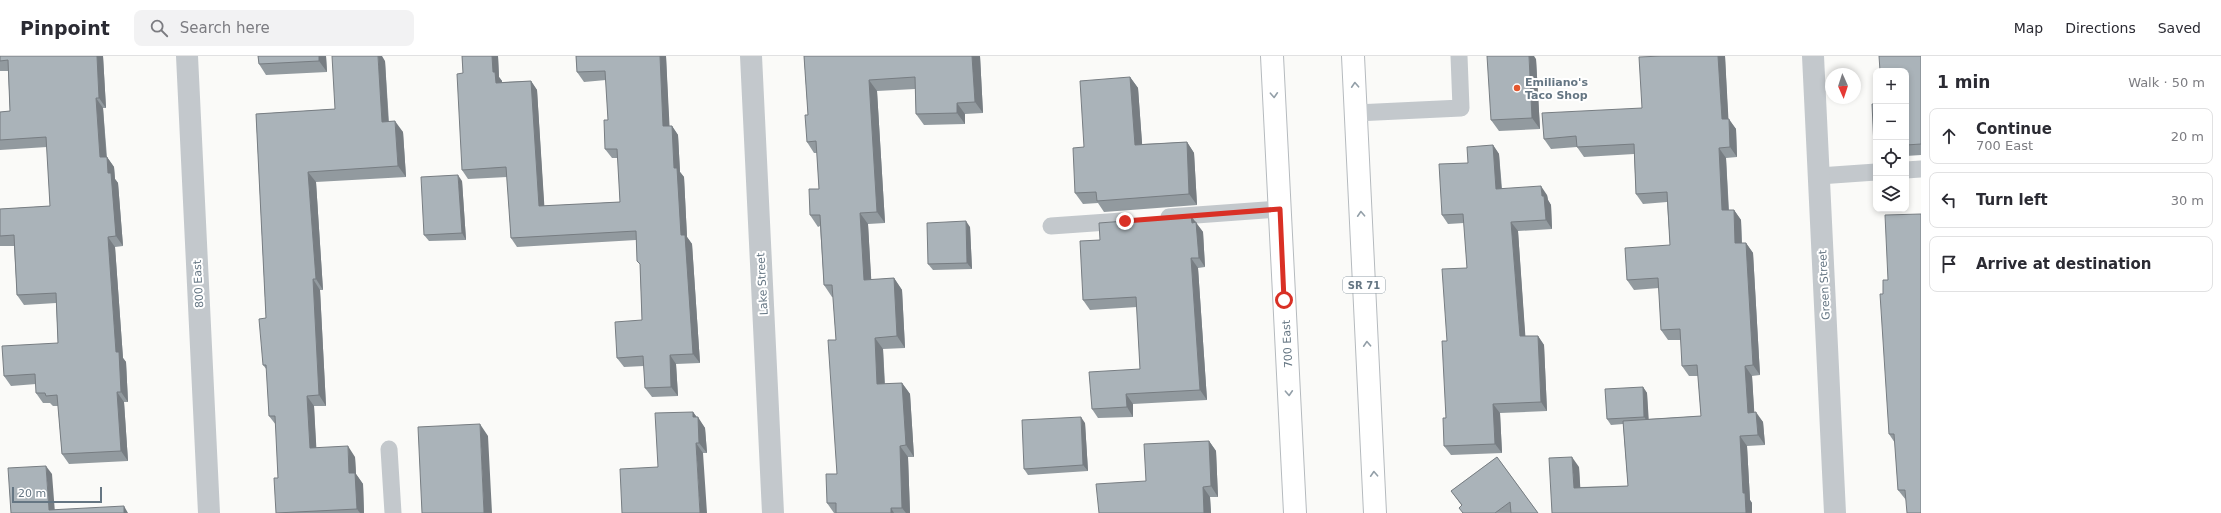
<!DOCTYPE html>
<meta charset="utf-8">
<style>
:root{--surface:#fff;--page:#f2f2f3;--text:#2b2b33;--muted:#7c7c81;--line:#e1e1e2}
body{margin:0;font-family:"DejaVu Sans",sans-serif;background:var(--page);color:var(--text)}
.controls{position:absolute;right:12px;top:12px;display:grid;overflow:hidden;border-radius:8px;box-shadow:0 2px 6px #0003}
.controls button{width:36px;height:36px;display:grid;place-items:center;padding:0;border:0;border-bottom:1px solid var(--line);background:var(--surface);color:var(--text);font:20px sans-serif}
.compass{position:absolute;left:1825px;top:12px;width:36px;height:36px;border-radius:50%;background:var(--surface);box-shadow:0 2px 6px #0003;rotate:177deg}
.scale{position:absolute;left:12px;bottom:10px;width:90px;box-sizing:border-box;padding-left:4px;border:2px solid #657683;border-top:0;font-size:11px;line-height:14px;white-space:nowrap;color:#657683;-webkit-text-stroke:3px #fff;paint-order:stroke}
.stop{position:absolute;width:12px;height:12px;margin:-9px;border:3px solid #d93025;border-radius:50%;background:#fff}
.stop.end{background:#d93025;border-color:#fff;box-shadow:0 1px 4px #0008}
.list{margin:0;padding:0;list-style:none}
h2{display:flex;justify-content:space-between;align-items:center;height:52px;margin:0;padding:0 16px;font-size:17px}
h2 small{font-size:13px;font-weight:400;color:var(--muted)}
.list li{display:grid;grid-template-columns:26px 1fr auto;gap:12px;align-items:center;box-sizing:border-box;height:56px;margin:0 8px 8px;padding:0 8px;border:1px solid var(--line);border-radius:8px}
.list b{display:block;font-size:15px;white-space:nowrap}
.list p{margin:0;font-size:13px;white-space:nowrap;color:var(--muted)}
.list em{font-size:13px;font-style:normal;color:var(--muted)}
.icon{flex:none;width:22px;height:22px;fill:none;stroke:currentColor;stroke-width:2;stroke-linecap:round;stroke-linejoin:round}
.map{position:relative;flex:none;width:1921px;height:457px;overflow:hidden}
header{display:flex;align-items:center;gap:24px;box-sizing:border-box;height:56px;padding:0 20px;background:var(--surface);border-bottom:1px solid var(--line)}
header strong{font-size:19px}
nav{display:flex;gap:22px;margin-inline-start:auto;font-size:14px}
.search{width:280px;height:36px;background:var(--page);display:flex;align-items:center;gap:10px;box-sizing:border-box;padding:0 14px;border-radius:8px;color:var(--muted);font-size:15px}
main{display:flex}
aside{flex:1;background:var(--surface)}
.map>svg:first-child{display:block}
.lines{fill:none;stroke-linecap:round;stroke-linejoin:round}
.primary-casing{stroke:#b5babe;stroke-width:24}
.lane{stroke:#c3c8cc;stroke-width:17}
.street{stroke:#c3c8cc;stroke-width:22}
.primary{stroke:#fff;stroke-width:22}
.wall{fill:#929a9f}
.shaded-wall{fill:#777d82}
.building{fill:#aab3b9;stroke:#777d82}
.oneway{stroke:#939fa8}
.route{stroke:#d93025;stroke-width:5}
.poi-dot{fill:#e4572e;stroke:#fff;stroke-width:1.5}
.labels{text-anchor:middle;stroke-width:4;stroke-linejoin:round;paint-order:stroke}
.shield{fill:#fff;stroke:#939fa8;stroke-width:1}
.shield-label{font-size:10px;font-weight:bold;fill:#657683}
.poi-label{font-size:11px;font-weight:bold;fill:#657683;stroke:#fff;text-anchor:start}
.street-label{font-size:11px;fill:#657683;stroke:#fff}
</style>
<header>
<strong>Pinpoint</strong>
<div class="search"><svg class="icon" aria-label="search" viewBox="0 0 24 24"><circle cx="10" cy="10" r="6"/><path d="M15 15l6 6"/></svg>Search here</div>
<nav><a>Map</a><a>Directions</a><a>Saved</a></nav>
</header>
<main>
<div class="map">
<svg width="1921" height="457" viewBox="0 0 1921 457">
<rect width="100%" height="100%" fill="#fafaf8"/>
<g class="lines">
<g class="primary-casing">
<path id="primary" d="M 1272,0 L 1295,457
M 1353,0 L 1375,457"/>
</g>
<path class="lane" d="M 1356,57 L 1461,52 L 1459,0
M 1906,114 L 1921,113
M 1819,120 L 1876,116
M 1169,161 L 1280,153
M 1051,170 L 1122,165
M 389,393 L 393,457"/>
<path class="street" d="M 187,0 L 209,457
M 751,0 L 773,457
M 1813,0 L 1835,457"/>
<use href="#primary" class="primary"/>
</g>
<path class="wall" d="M 0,0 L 103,0 L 106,52 L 103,52 L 107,101 L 114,111 L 115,123 L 118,127 L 123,190 L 115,191 L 123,302 L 126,306 L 128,346 L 124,346 L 128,405 L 69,408 L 62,398 L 58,350 L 53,350 L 50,347 L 43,347 L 36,337 L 36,328 L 11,330 L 4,320 L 58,287 L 56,247 L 24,249 L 17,239 L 14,190 L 0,190 L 0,153 L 50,150 L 47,91 L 0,94 L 0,56 L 10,55 L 8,15 L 0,15 Z
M 258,0 L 326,0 L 327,16 L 266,19 L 259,8 Z
M 462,0 L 498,0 L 499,21 L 502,25 L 502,26 L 531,25 L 537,34 L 544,150 L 620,146 L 618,102 L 612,102 L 605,93 L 608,64 L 606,24 L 584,26 L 577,16 L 576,0 L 666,0 L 669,70 L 672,70 L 678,79 L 680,116 L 684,121 L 687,181 L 692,188 L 700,307 L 676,308 L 678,340 L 652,341 L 645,332 L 644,310 L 624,311 L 617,302 L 642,264 L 640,208 L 636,184 L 517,191 L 511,182 L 507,121 L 468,123 L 462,114 L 463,17 Z
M 804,0 L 980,0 L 983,57 L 965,58 L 965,68 L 924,69 L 916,58 L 915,33 L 877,35 L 885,167 L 868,168 L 871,224 L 894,222 L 902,234 L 905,292 L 883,293 L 885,328 L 902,327 L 910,338 L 914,401 L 908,401 L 910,457 L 834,457 L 827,447 L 837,418 L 836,284 L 833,241 L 832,241 L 824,229 L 820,170 L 818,171 L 810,159 L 819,133 L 817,97 L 814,97 L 807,86 L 808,59 Z
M 1662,0 L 1725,0 L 1728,63 L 1736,73 L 1737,101 L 1726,102 L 1729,154 L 1734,154 L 1741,164 L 1742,187 L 1746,187 L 1753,197 L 1760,319 L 1752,320 L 1754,356 L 1763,366 L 1765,389 L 1747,390 L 1750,444 L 1752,447 L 1552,457 L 1579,411 L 1580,431 L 1628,430 L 1623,368 L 1611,369 L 1607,363 L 1643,331 L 1647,337 L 1648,363 L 1701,360 L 1698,320 L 1689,320 L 1682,310 L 1681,284 L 1668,284 L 1661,274 L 1659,232 L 1634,234 L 1627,224 L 1670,189 L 1667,146 L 1643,148 L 1636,138 L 1634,98 L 1584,101 L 1577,91 L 1551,93 L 1544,83 L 1642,52 Z
M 1921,0 L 1921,99 L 1906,100 L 1906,15 Z
M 1536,3 L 1540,73 L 1499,75 L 1491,64 Z
M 385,5 L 389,66 L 403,76 L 406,121 L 316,126 L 323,234 L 320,234 L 326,350 L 314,350 L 316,392 L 355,401 L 356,418 L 363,428 L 364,457 L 276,457 L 278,422 L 276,369 L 269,360 L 267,314 L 263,309 L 266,262 L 256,58 L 335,53 Z
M 1130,21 L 1138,32 L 1142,88 L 1187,86 L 1194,97 L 1197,149 L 1104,156 L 1098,147 L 1083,148 L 1075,137 L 1084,91 Z
M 1493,89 L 1499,98 L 1502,132 L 1547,139 L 1548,144 L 1551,149 L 1552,173 L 1518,175 L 1525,280 L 1538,280 L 1544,289 L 1547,355 L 1500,357 L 1502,397 L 1451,399 L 1444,390 L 1446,362 L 1447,285 L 1467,212 L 1464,167 L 1448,168 L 1442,159 L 1468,107 Z
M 462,125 L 466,184 L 429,185 L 424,179 Z
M 1191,160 L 1203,176 L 1205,211 L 1198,212 L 1207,344 L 1133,348 L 1133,361 L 1098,362 L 1092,353 L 1140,313 L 1137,251 L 1090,254 L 1083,244 L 1100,184 Z
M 970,171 L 972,213 L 933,214 L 928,208 Z
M 1888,224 L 1906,444 L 1898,434 L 1895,387 L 1889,378 L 1883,238 Z
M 693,356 L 705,372 L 707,397 L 703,397 L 658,411 Z
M 1085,367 L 1088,415 L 1028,419 L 1024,413 Z
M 1209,385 L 1216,395 L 1218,441 L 1210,441 L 1211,457 L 1099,457 Z
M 1497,401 L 1538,457 L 1462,457 L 1462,450 L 1451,435 Z"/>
<path class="shaded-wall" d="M 97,0 L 103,0 L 106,52 L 99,42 Z
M 319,0 L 326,0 L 327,16 L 319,5 Z
M 378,0 L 382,0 L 385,5 L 389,77 L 382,66 Z
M 492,0 L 498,0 L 499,21 L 502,25 L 502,36 L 496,27 L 493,16 Z
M 660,0 L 666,0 L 670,79 L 663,70 Z
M 972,0 L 980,0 L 983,57 L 975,46 Z
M 1529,0 L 1534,0 L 1536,3 L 1540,73 L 1532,62 Z
M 1718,0 L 1725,0 L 1729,73 L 1722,63 Z
M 1130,21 L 1138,32 L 1143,100 L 1135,89 Z
M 869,24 L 877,35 L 885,167 L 877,156 Z
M 531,25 L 537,34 L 545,160 L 539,150 Z
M 96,42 L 103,52 L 107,111 L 100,101 Z
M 957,47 L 965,58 L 965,68 L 957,57 Z
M 1729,63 L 1736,73 L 1737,101 L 1730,91 Z
M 395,65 L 403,76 L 406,121 L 398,110 Z
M 672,70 L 678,79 L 680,116 L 684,121 L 687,181 L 692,188 L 700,307 L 693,298 L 674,112 Z
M 1187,86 L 1194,97 L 1197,149 L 1189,138 Z
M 1493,89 L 1499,98 L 1502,142 L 1496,133 Z
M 1719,92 L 1726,102 L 1729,164 L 1722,154 Z
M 107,101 L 114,111 L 115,123 L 118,127 L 123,190 L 116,180 L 108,117 Z
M 308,116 L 316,126 L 323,234 L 316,223 Z
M 458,119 L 462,125 L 466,184 L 462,177 Z
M 1541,130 L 1547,139 L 1548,144 L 1551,149 L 1552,173 L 1546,164 L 1542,140 Z
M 1734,154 L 1741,164 L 1742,197 L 1735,187 Z
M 860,157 L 868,168 L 872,236 L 864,224 Z
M 1191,160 L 1203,176 L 1205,211 L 1199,202 L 1192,167 Z
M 966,165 L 970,171 L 972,213 L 967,207 Z
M 1511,166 L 1518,175 L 1526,289 L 1520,280 Z
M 108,181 L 115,191 L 123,302 L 126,306 L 128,346 L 121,336 L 116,296 Z
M 1746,187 L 1753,197 L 1760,319 L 1753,309 Z
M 1191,202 L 1198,212 L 1207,344 L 1200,334 Z
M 894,222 L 902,234 L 905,292 L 897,280 Z
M 313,223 L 320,234 L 326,350 L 319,339 Z
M 1538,280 L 1544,289 L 1547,355 L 1541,346 Z
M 875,282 L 883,293 L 885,339 L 877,328 Z
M 670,299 L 676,308 L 678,340 L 671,331 Z
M 1745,310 L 1752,320 L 1755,367 L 1748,357 Z
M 902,327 L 910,338 L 914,401 L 906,389 Z
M 1643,331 L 1647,337 L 1649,367 L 1644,361 Z
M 117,336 L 124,346 L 128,405 L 121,395 Z
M 1126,338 L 1133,348 L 1133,361 L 1127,351 Z
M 307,340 L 314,350 L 317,403 L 310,392 Z
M 1493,348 L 1500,357 L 1502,397 L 1495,388 Z
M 693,356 L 698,363 L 698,361 L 705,372 L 707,397 L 699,387 L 693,361 Z
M 1756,356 L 1763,366 L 1765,389 L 1758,379 Z
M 1081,361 L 1085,367 L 1088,415 L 1083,409 Z
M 480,368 L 488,380 L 492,457 L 484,457 Z
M 1740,380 L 1747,390 L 1750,444 L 1752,447 L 1752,457 L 1746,457 L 1743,437 Z
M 1209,385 L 1216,395 L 1218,441 L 1211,430 Z
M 696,387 L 703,397 L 707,457 L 700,457 Z
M 348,390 L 355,401 L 356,418 L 363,428 L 364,457 L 360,457 L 357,453 L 349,417 Z
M 900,390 L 908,401 L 910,457 L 906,457 L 902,452 Z
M 1572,401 L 1579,411 L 1581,442 L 1574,432 Z
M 46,410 L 52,418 L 55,457 L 49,454 Z
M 1203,431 L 1210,441 L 1211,457 L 1204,457 Z
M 124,450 L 128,457 L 124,457 Z
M 891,452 L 894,457 L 891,457 Z"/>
<path class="building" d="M 0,0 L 97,0 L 99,42 L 96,42 L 100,101 L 107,101 L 108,117 L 111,117 L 116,180 L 108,181 L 116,296 L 119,296 L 121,336 L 117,336 L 121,395 L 62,398 L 57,339 L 46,340 L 45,337 L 36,337 L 35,318 L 4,320 L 2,290 L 58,287 L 56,237 L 17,239 L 14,179 L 0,180 L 0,153 L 50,150 L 46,81 L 0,84 L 0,56 L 10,55 L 8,4 L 0,5 Z
M 258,0 L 319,0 L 319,5 L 259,8 Z
M 332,0 L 378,0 L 382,66 L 395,65 L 398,110 L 308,116 L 316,223 L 313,223 L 319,339 L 307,340 L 310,392 L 348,390 L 349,417 L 355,417 L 357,453 L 276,457 L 274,422 L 278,422 L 275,360 L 269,360 L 266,309 L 263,309 L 259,263 L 266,262 L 256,58 L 335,53 Z
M 462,0 L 492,0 L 493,16 L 495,16 L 496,27 L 531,25 L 539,150 L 620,146 L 617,93 L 605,93 L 604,64 L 608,64 L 605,15 L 577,16 L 576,0 L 660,0 L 663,70 L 672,70 L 674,112 L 677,112 L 681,179 L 685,179 L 693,298 L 670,299 L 671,331 L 645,332 L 643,300 L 617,302 L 615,266 L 642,264 L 640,208 L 637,205 L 636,175 L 511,182 L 506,111 L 462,114 L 457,18 L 463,17 Z
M 804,0 L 972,0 L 975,46 L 957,47 L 957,57 L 916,58 L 915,21 L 869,24 L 877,156 L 860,157 L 864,224 L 894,222 L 897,280 L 875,282 L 877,328 L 902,327 L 906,389 L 900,390 L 902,452 L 891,452 L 891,457 L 836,457 L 836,447 L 827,447 L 826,418 L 837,418 L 828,284 L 836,284 L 832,229 L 824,229 L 820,159 L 810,159 L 809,133 L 819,133 L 816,85 L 807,86 L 805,59 L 808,59 Z
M 1487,0 L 1529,0 L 1532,62 L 1491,64 Z
M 1662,0 L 1718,0 L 1722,63 L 1729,63 L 1730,91 L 1719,92 L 1722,154 L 1734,154 L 1735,187 L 1746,187 L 1753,309 L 1745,310 L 1748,357 L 1756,356 L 1758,379 L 1740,380 L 1743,437 L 1745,437 L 1746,457 L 1552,457 L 1549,402 L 1572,401 L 1574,432 L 1628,430 L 1623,365 L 1701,360 L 1697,309 L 1682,310 L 1680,273 L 1661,274 L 1658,222 L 1627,224 L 1625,192 L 1670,189 L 1667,136 L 1636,138 L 1634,88 L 1577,91 L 1576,80 L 1544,83 L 1542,57 L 1642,52 L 1639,1 Z
M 1879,0 L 1921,0 L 1921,88 L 1906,89 L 1906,15 L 1880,15 Z
M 1130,21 L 1135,89 L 1187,86 L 1189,138 L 1097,145 L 1096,136 L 1075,137 L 1073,92 L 1084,91 L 1080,25 Z
M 1872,48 L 1876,48 L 1876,90 L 1874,91 Z
M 1493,89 L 1496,133 L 1541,130 L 1542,140 L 1544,140 L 1546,164 L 1511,166 L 1520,280 L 1538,280 L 1541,346 L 1493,348 L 1495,388 L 1444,390 L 1443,362 L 1446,362 L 1442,285 L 1447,285 L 1442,213 L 1467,212 L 1463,158 L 1442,159 L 1439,108 L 1468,107 L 1467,91 Z
M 458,119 L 462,177 L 424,179 L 421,121 Z
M 1921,158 L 1921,457 L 1907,457 L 1905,434 L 1898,434 L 1894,378 L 1889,378 L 1880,238 L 1883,238 L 1883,224 L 1888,224 L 1885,159 Z
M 1191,160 L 1192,167 L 1196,166 L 1199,202 L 1191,202 L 1200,334 L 1126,338 L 1127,351 L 1092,353 L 1089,316 L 1140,313 L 1136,241 L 1083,244 L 1080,185 L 1100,184 L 1099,167 Z
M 966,165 L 967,207 L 928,208 L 927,167 Z
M 1643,331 L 1644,361 L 1607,363 L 1605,333 Z
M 693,356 L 693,361 L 698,361 L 699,387 L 696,387 L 700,457 L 622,457 L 620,413 L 658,411 L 655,357 Z
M 1081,361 L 1083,409 L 1024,413 L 1022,364 Z
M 480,368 L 484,457 L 422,457 L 418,371 Z
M 1209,385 L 1211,430 L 1203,431 L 1204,457 L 1099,457 L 1096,428 L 1146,425 L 1144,388 Z
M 1497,401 L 1538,457 L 1511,457 L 1510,446 L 1495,457 L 1463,457 L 1459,452 L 1462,449 L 1451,435 Z
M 46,410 L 49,454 L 124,450 L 124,457 L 11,457 L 8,412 Z"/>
<defs><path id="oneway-chevron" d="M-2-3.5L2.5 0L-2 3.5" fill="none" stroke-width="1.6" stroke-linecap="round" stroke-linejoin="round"/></defs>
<g class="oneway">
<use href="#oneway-chevron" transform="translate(1355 29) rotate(-93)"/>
<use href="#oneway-chevron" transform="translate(1274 39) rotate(87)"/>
<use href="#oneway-chevron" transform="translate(1361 158) rotate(-93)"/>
<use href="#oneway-chevron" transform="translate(1367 288) rotate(-93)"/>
<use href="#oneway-chevron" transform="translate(1289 337) rotate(87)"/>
<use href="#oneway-chevron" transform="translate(1374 418) rotate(-93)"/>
</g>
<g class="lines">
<path class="route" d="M 1125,165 L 1280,153 L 1284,244"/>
</g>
<circle class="poi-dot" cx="1517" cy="32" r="4"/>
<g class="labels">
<rect class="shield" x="1343" y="221" width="42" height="16" rx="3"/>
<g class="shield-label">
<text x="1364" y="233">SR 71</text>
</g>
<g class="poi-label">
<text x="1525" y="30">Emiliano's<tspan x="1525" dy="13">Taco Shop</tspan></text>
</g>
<g class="street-label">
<text transform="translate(198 228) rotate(-93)" y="4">800 East</text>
<text transform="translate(762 228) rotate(-93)" y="4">Lake Street</text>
<text transform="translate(1824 229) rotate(-93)" y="4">Green Street</text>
<text transform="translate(1287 288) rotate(-93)" y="4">700 East</text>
</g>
</g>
</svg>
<div class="controls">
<button>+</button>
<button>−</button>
<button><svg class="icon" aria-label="locate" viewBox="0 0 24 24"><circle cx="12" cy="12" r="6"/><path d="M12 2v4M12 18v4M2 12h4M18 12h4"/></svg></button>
<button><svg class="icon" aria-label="layers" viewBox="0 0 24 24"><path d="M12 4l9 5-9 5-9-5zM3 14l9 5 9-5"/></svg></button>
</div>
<svg class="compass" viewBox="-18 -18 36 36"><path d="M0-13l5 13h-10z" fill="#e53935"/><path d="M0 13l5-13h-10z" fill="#7c7c81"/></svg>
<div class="scale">20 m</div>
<div class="stop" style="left:1284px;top:244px"></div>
<div class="stop end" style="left:1125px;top:165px"></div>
</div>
<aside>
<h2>1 min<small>Walk · 50 m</small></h2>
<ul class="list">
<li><svg class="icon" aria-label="ahead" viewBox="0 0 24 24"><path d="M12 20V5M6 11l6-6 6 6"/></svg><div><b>Continue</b><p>700 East</p></div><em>20 m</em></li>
<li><svg class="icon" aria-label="left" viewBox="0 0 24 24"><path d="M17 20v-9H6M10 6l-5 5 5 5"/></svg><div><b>Turn left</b></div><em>30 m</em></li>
<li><svg class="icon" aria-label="arrive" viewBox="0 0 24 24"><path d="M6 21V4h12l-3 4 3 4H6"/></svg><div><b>Arrive at destination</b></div></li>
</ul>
</aside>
</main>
